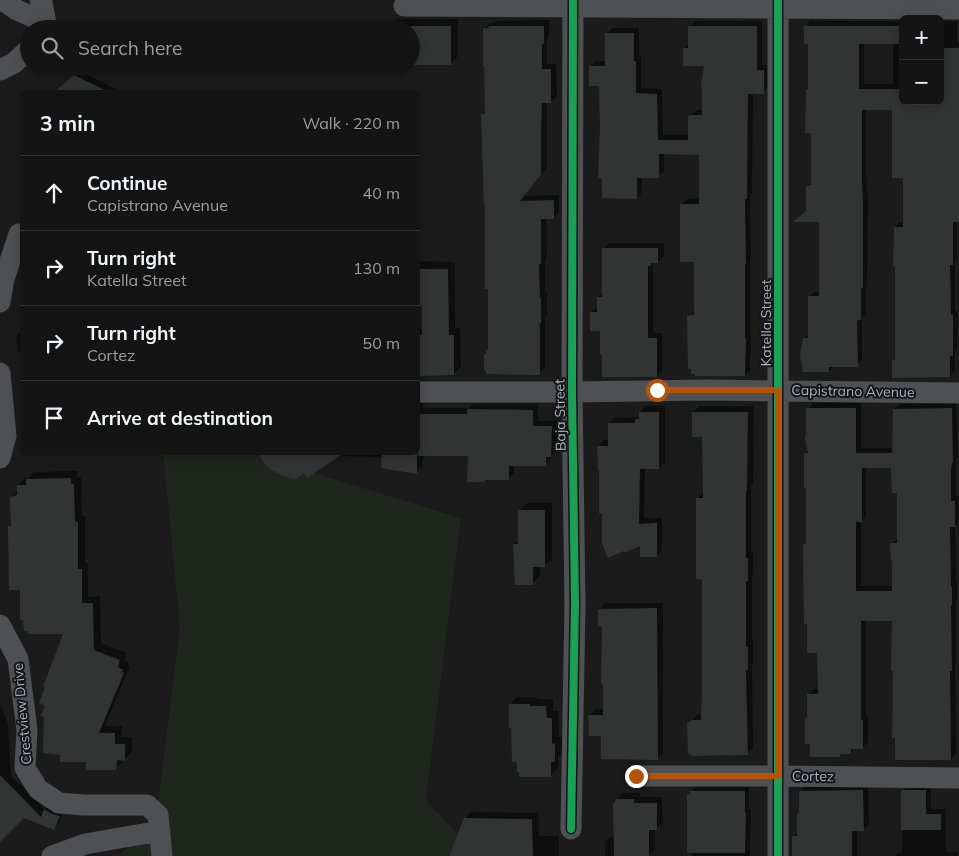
<!DOCTYPE html>
<meta charset="utf-8">
<style>
:root{--surface:#141414;--page:#1d1d1d;--text:#f1f3f6;--muted:#9d9ea0;--line:#333334}
body{margin:0;font-family:Mulish,sans-serif;background:var(--page);color:var(--text)}
.controls{position:absolute;right:15px;top:15px;display:grid;overflow:hidden;border-radius:8px;box-shadow:0 2px 12px #0003}
.controls button{width:45px;height:45px;display:grid;place-items:center;padding:0;border:0;border-bottom:1px solid var(--line);background:var(--surface);color:var(--text);font:25px sans-serif}
.stop{position:absolute;width:15px;height:15px;margin:-11px;border:4px solid #b45309;border-radius:50%;background:#fff}
.stop.end{background:#b45309;border-color:#fff;box-shadow:0 1px 5px #0008}
.list{margin:0;padding:0;list-style:none}
h2{display:flex;justify-content:space-between;align-items:center;height:65px;margin:0;padding:0 20px;font-size:21px}
h2 small{font-size:16px;font-weight:400;color:var(--muted)}
.list li{display:grid;grid-template-columns:32px 1fr auto;gap:15px;align-items:center;box-sizing:border-box;height:75px;padding:0 20px;border-top:1px solid var(--line)}
.list b{display:block;font-size:19px;white-space:nowrap}
.list p{margin:0;font-size:16px;white-space:nowrap;color:var(--muted)}
.list em{font-size:16px;font-style:normal;color:var(--muted)}
.icon{flex:none;width:28px;height:28px;fill:none;stroke:currentColor;stroke-width:2;stroke-linecap:round;stroke-linejoin:round}
.map{position:relative;flex:none;width:959px;height:856px;overflow:hidden}
.search{position:absolute;background:var(--surface);box-shadow:0 2px 12px #0003;left:20px;top:20px;width:400px;height:55px;display:flex;align-items:center;gap:12px;box-sizing:border-box;padding:0 18px;border-radius:28px;color:var(--muted);font-size:19px}
.panel{position:absolute;background:var(--surface);box-shadow:0 2px 12px #0003;left:20px;top:90px;width:400px;height:365px;border-radius:8px}
.map>svg:first-child{display:block}
.green{fill:#1e261e}
.shadow{fill:#0007;fill-rule:evenodd}
.building{fill:#323333;fill-rule:evenodd}
.lines{fill:none;stroke-linecap:round;stroke-linejoin:round}
.minor{stroke:#4f5054;stroke-width:21}
.cycleway-casing{stroke:#141517;stroke-width:11}
.cycleway{stroke:#1a9f57;stroke-width:8}
.route{stroke:#b45309;stroke-width:6}
.labels{text-anchor:middle;stroke-width:4;stroke-linejoin:round;paint-order:stroke}
.street-label{font-size:14px;fill:#abb2bd;stroke:#141517}
</style>
<div class="map">
<svg width="959" height="856" viewBox="0 0 959 856">
<rect width="100%" height="100%" fill="#1b1b1b"/>
<path class="green" d="M 163,453 L 248,453 L 461,518 L 426,800 L 479,856 L 117,856 L 155,828 L 180,627 Z"/>
<path class="shadow" d="M 398,19 L 458,19 L 458,56 L 451,64 L 411,29 L 389,29 Z
M 549,20 L 549,36 L 547,38 L 547,64 L 556,64 L 557,96 L 551,102 L 547,102 L 547,168 L 524,196 L 559,195 L 559,212 L 553,218 L 546,218 L 547,257 L 545,259 L 545,292 L 547,292 L 547,316 L 545,318 L 545,368 L 539,374 L 485,354 L 489,350 L 489,288 L 483,114 L 486,111 L 484,29 L 490,23 L 494,23 L 496,21 Z
M 695,21 L 762,21 L 762,65 L 768,65 L 768,87 L 763,92 L 753,92 L 752,193 L 750,195 L 751,258 L 750,259 L 750,334 L 751,334 L 751,354 L 750,355 L 750,370 L 745,375 L 689,317 L 694,311 L 695,261 L 681,205 L 687,199 L 700,199 L 700,154 L 664,153 L 664,171 L 659,176 L 642,176 L 642,192 L 637,198 L 601,128 L 600,84 L 590,67 L 596,61 L 607,61 L 607,33 L 612,28 L 639,28 L 639,56 L 641,56 L 641,88 L 662,89 L 663,135 L 689,135 L 689,117 L 696,110 L 703,110 L 706,65 L 684,48 L 689,43 L 689,27 Z
M 810,21 L 903,21 L 903,101 L 940,101 L 940,21 L 957,21 L 957,43 L 959,43 L 959,220 L 957,220 L 957,259 L 955,261 L 955,311 L 958,311 L 957,349 L 955,352 L 955,371 L 950,376 L 893,360 L 896,358 L 895,227 L 900,222 L 905,222 L 905,176 L 893,109 L 866,109 L 866,176 L 868,198 L 867,282 L 866,283 L 866,314 L 862,318 L 862,360 L 857,365 L 835,365 L 829,371 L 804,338 L 809,334 L 809,297 L 814,292 L 820,292 L 820,220 L 807,211 L 807,187 L 812,182 L 812,132 L 807,90 L 809,87 L 809,43 L 805,27 ZM 864,43 L 893,43 L 893,84 L 864,84 Z
M 79,71 L 122,92 L 58,92 L 57,91 Z
M 609,243 L 664,243 L 664,256 L 658,262 L 653,262 L 653,331 L 654,333 L 662,333 L 662,370 L 657,376 L 601,329 L 591,312 L 597,307 L 598,297 L 604,292 L 604,248 Z
M 419,261 L 455,262 L 455,328 L 460,328 L 461,367 L 453,374 L 418,374 L 418,329 L 423,329 L 423,305 L 418,304 L 418,262 Z
M 22,330 L 22,355 L 21,355 L 21,352 L 18,352 L 17,335 Z
M 418,403 L 423,403 L 423,408 L 469,408 L 474,404 L 538,404 L 538,421 L 557,421 L 557,450 L 551,456 L 551,459 L 545,465 L 514,465 L 514,473 L 508,479 L 487,479 L 485,481 L 469,455 L 424,455 L 424,458 L 422,460 L 422,467 L 416,473 L 383,457 L 336,456 L 304,471 L 262,452 L 418,452 Z
M 813,403 L 861,403 L 861,448 L 894,448 L 894,409 L 900,404 L 956,403 L 958,457 L 956,458 L 956,496 L 959,496 L 959,521 L 955,525 L 956,582 L 957,582 L 957,598 L 956,599 L 956,664 L 955,666 L 956,753 L 951,759 L 893,620 L 866,620 L 866,715 L 868,715 L 868,742 L 863,747 L 856,747 L 851,753 L 842,753 L 840,755 L 809,717 L 809,694 L 814,689 L 819,689 L 818,652 L 805,545 L 807,542 L 807,486 L 805,454 L 808,450 L 808,409 ZM 866,467 L 893,467 L 898,492 L 898,538 L 892,544 L 893,586 L 861,586 L 861,521 L 866,516 Z
M 646,406 L 665,406 L 665,462 L 659,468 L 645,468 L 644,518 L 662,518 L 662,550 L 657,556 L 642,545 L 608,556 L 604,549 L 603,542 L 603,513 L 598,446 L 604,440 L 609,440 L 609,423 L 615,418 L 639,417 L 640,412 Z
M 699,406 L 754,406 L 753,484 L 751,486 L 751,553 L 753,553 L 753,573 L 752,575 L 752,641 L 753,641 L 753,663 L 752,664 L 753,748 L 747,754 L 689,723 L 698,714 L 703,714 L 704,578 L 697,499 L 704,492 L 703,436 L 693,412 Z
M 77,471 L 77,477 L 81,477 L 82,516 L 85,516 L 85,563 L 88,563 L 88,597 L 100,596 L 101,643 L 127,653 L 124,660 L 129,662 L 128,665 L 130,666 L 105,726 L 122,726 L 122,737 L 132,737 L 132,752 L 125,759 L 123,759 L 123,761 L 116,768 L 61,754 L 47,705 L 65,633 L 22,589 L 9,526 L 12,523 L 11,497 L 18,490 L 18,485 L 25,478 L 29,478 L 34,472 Z
M 527,503 L 552,503 L 552,558 L 545,566 L 540,566 L 540,576 L 533,583 L 514,544 L 520,539 L 520,510 Z
M 605,603 L 663,603 L 663,753 L 657,759 L 602,735 L 590,715 L 596,709 L 604,709 L 603,625 L 599,609 Z
M 517,697 L 537,697 L 537,699 L 553,699 L 553,711 L 558,711 L 559,737 L 562,737 L 562,753 L 558,757 L 558,768 L 551,775 L 518,761 L 510,704 Z
M 0,704 L 8,724 L 11,776 L 45,810 L 50,804 L 64,810 L 59,823 L 54,829 L 24,817 L 0,834 Z
M 868,785 L 869,824 L 863,829 L 857,829 L 857,856 L 794,856 L 794,836 L 799,831 L 800,791 L 805,786 Z
M 907,785 L 931,785 L 931,809 L 946,809 L 946,852 L 958,852 L 958,856 L 895,856 L 899,852 L 902,852 L 902,791 Z
M 695,787 L 749,787 L 749,809 L 751,809 L 750,856 L 692,856 L 688,795 Z
M 623,793 L 640,793 L 640,797 L 662,797 L 663,823 L 656,829 L 655,829 L 655,848 L 648,856 L 605,856 L 605,842 L 611,836 L 615,836 L 616,800 Z
M 471,812 L 538,813 L 539,836 L 559,836 L 559,856 L 449,856 L 449,853 L 454,849 L 465,819 Z"/>
<path class="building" d="M 411,26 L 451,26 L 451,65 L 411,65 Z
M 489,26 L 544,26 L 544,43 L 542,45 L 542,69 L 551,69 L 551,103 L 542,103 L 541,132 L 541,175 L 520,201 L 554,200 L 554,219 L 541,219 L 541,264 L 539,264 L 540,298 L 541,298 L 541,323 L 540,323 L 540,375 L 486,374 L 486,371 L 484,371 L 484,354 L 486,354 L 486,350 L 488,350 L 488,289 L 485,289 L 485,205 L 484,205 L 481,114 L 485,114 L 484,66 L 483,66 L 483,28 L 488,28 Z
M 688,26 L 757,26 L 757,70 L 764,70 L 764,94 L 748,94 L 747,199 L 745,199 L 746,264 L 745,264 L 745,339 L 746,339 L 745,376 L 695,376 L 695,374 L 691,374 L 691,369 L 688,369 L 687,316 L 694,315 L 694,262 L 680,262 L 680,204 L 699,204 L 699,155 L 659,154 L 659,178 L 637,178 L 637,199 L 602,198 L 602,178 L 598,178 L 600,128 L 599,86 L 589,86 L 589,66 L 605,66 L 605,33 L 634,33 L 634,61 L 636,61 L 636,93 L 657,94 L 658,140 L 688,140 L 688,116 L 689,116 L 689,115 L 702,115 L 702,90 L 701,85 L 704,66 L 683,66 L 683,48 L 688,48 Z
M 804,26 L 903,26 L 903,44 L 859,44 L 859,89 L 903,89 L 903,101 L 940,101 L 940,48 L 959,48 L 959,222 L 953,222 L 953,265 L 950,265 L 951,315 L 953,315 L 953,356 L 950,356 L 950,377 L 892,378 L 892,360 L 895,360 L 895,266 L 893,266 L 894,227 L 903,227 L 903,178 L 892,178 L 892,110 L 862,110 L 862,182 L 863,204 L 863,288 L 861,288 L 861,320 L 858,320 L 857,322 L 858,367 L 829,367 L 829,372 L 803,372 L 800,355 L 803,338 L 808,338 L 808,296 L 819,296 L 819,222 L 793,222 L 806,211 L 806,186 L 809,186 L 809,185 L 811,185 L 811,133 L 805,133 L 806,89 L 808,89 L 808,44 L 804,44 Z
M 74,75 L 109,92 L 54,92 Z
M 602,248 L 658,248 L 658,263 L 651,263 L 651,266 L 648,266 L 648,337 L 649,338 L 657,338 L 657,377 L 602,377 L 602,354 L 600,354 L 600,331 L 590,331 L 590,312 L 597,312 L 597,297 L 602,297 Z
M 418,269 L 448,269 L 449,335 L 454,335 L 454,375 L 418,376 L 418,335 L 422,335 L 422,306 L 418,305 Z
M 806,408 L 856,408 L 856,453 L 892,453 L 893,409 L 952,408 L 953,463 L 952,463 L 951,470 L 951,501 L 955,501 L 955,527 L 950,527 L 951,587 L 952,587 L 952,605 L 951,605 L 952,671 L 950,671 L 951,760 L 895,760 L 895,738 L 892,738 L 893,671 L 891,671 L 892,621 L 861,621 L 861,720 L 863,720 L 863,749 L 851,749 L 851,754 L 840,754 L 840,757 L 810,757 L 810,744 L 805,744 L 805,718 L 807,718 L 807,694 L 818,694 L 817,653 L 807,653 L 807,624 L 804,624 L 803,544 L 806,544 L 806,488 L 804,488 L 804,453 L 808,453 L 805,439 L 806,433 ZM 862,468 L 891,468 L 892,493 L 897,493 L 897,543 L 890,543 L 891,561 L 892,561 L 892,591 L 856,591 L 856,522 L 862,522 Z
M 467,409 L 533,410 L 533,426 L 552,426 L 551,457 L 546,457 L 546,466 L 509,466 L 509,480 L 485,480 L 485,482 L 467,482 L 468,456 L 418,456 L 418,414 L 467,414 Z
M 639,412 L 659,412 L 659,469 L 640,469 L 639,524 L 657,523 L 657,557 L 640,557 L 640,546 L 624,553 L 624,551 L 608,558 L 602,544 L 602,514 L 599,513 L 599,470 L 598,470 L 597,446 L 608,446 L 608,423 L 635,423 L 635,419 L 639,419 Z
M 692,412 L 748,412 L 747,491 L 746,491 L 746,558 L 748,558 L 748,581 L 746,581 L 746,647 L 748,647 L 748,670 L 746,670 L 748,755 L 691,756 L 691,754 L 688,754 L 687,722 L 691,722 L 691,720 L 701,720 L 702,685 L 702,579 L 696,579 L 696,498 L 703,498 L 702,437 L 692,437 Z
M 257,452 L 345,452 L 307,478 L 304,473 L 295,479 L 289,478 L 273,471 L 266,466 Z
M 382,452 L 417,452 L 417,474 L 381,468 Z
M 71,478 L 71,484 L 74,484 L 75,522 L 78,522 L 78,569 L 82,569 L 82,603 L 93,603 L 94,650 L 120,660 L 118,667 L 123,670 L 122,672 L 124,673 L 99,733 L 115,733 L 115,744 L 125,744 L 125,761 L 117,760 L 116,770 L 86,770 L 86,762 L 60,762 L 60,755 L 43,753 L 44,717 L 41,716 L 45,706 L 39,703 L 45,687 L 43,687 L 63,634 L 28,634 L 27,631 L 24,631 L 23,620 L 20,620 L 20,590 L 9,590 L 8,526 L 11,526 L 10,497 L 17,495 L 17,485 L 26,485 L 26,479 Z
M 518,510 L 545,510 L 545,567 L 533,567 L 533,585 L 515,585 L 513,544 L 518,544 Z
M 657,608 L 658,760 L 601,759 L 601,736 L 589,736 L 588,715 L 603,715 L 603,685 L 601,684 L 602,626 L 598,626 L 598,609 Z
M 509,704 L 530,704 L 530,706 L 546,706 L 547,718 L 552,718 L 552,744 L 555,743 L 555,762 L 551,762 L 551,777 L 519,777 L 519,772 L 517,772 L 517,762 L 512,762 L 511,728 L 509,728 Z
M 0,775 L 41,817 L 44,809 L 52,814 L 60,816 L 54,830 L 24,818 L 0,842 Z
M 863,790 L 864,831 L 852,831 L 852,856 L 792,856 L 792,836 L 797,836 L 797,814 L 799,813 L 799,791 Z
M 901,790 L 926,790 L 926,814 L 941,814 L 941,830 L 901,830 Z
M 690,791 L 745,791 L 745,813 L 746,813 L 745,853 L 687,853 L 687,794 L 690,794 Z
M 615,799 L 634,799 L 634,803 L 657,803 L 657,830 L 649,830 L 649,856 L 614,856 L 613,803 L 615,803 Z
M 464,818 L 532,819 L 533,856 L 449,856 Z"/>
<g class="lines">
<path class="minor" d="M 2,0 L 17,10 L 46,23
M 40,0 L 42,3 L 46,23
M 404,6 L 959,9
M 0,70 L 14,63 L 29,49
M 0,302 L 4,279 L 19,234
M 0,373 L 6,436 L 0,458
M 418,392 L 572,392 L 708,390 L 959,393
M 0,625 L 18,659 L 27,730 L 25,768 L 38,789 L 59,803 L 84,805 L 147,805 L 158,815 L 162,856
M 636,776 L 778,776 L 959,778
M 571,829 L 575,604 L 572,392 L 573,0
M 52,856 L 85,844 L 160,831
M 778,856 L 778,0"/>
<g class="cycleway-casing">
<path id="cycleway" d="M 571,829 L 575,604 L 572,392 L 573,0
M 778,856 L 778,0"/>
</g>
<use href="#cycleway" class="cycleway"/>
</g>
<g class="lines">
<path class="route" d="M 636,776 L 778,776 L 778,390 L 657,390"/>
</g>
<g class="labels">
<g class="street-label">
<text transform="translate(766 323) rotate(-90)" y="5">Katella Street</text>
<text transform="translate(853 391) rotate(1)" y="5">Capistrano Avenue</text>
<text transform="translate(560 415) rotate(-91)" y="5">Baja Street</text>
<text transform="translate(22 714) rotate(-95)" y="5">Crestview Drive</text>
<text transform="translate(813 776) rotate(1)" y="5">Cortez</text>
</g>
</g>
</svg>
<div class="controls">
<button>+</button>
<button>−</button>
</div>
<div class="stop" style="left:657px;top:390px"></div>
<div class="stop end" style="left:636px;top:776px"></div>
<div class="search"><svg class="icon" aria-label="search" viewBox="0 0 24 24"><circle cx="10" cy="10" r="6"/><path d="M15 15l6 6"/></svg>Search here</div>
<section class="panel">
<h2>3 min<small>Walk · 220 m</small></h2>
<ul class="list">
<li><svg class="icon" aria-label="ahead" viewBox="0 0 24 24"><path d="M12 20V5M6 11l6-6 6 6"/></svg><div><b>Continue</b><p>Capistrano Avenue</p></div><em>40 m</em></li>
<li><svg class="icon" aria-label="right" viewBox="0 0 24 24"><path d="M7 20v-9h11M14 6l5 5-5 5"/></svg><div><b>Turn right</b><p>Katella Street</p></div><em>130 m</em></li>
<li><svg class="icon" aria-label="right" viewBox="0 0 24 24"><path d="M7 20v-9h11M14 6l5 5-5 5"/></svg><div><b>Turn right</b><p>Cortez</p></div><em>50 m</em></li>
<li><svg class="icon" aria-label="arrive" viewBox="0 0 24 24"><path d="M6 21V4h12l-3 4 3 4H6"/></svg><div><b>Arrive at destination</b></div></li>
</ul>
</section>
</div>
